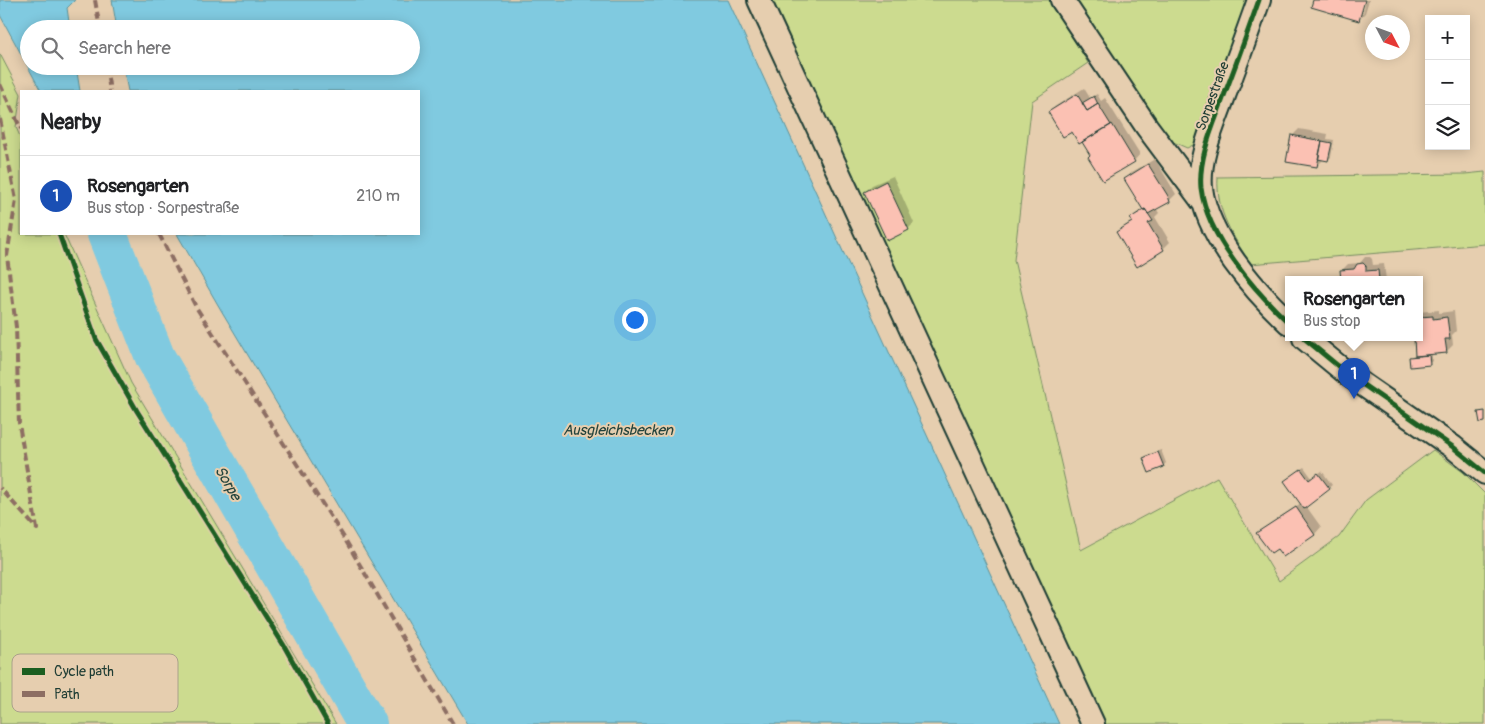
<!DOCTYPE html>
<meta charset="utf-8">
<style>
:root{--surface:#fff;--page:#f2f2f2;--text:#202124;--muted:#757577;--line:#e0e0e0;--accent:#7c3aed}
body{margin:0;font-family:Pangolin,sans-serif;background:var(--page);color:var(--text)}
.controls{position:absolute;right:15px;top:15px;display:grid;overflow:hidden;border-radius:0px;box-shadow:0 2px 12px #0003}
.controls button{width:45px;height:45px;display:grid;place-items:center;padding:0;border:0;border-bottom:1px solid var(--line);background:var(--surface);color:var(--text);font:25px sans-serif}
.compass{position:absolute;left:1365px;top:15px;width:45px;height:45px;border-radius:50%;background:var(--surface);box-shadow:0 2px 12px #0003;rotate:131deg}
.you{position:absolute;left:634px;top:319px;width:18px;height:18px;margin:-12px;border:4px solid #fff;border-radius:50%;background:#1a73e8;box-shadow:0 0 0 8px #1a73e833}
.badge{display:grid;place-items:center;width:32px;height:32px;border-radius:50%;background:var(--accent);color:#fff;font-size:16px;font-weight:700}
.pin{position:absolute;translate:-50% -41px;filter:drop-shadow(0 1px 2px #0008)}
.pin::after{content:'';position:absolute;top:26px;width:18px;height:15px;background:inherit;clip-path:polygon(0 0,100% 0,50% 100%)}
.popup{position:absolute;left:1285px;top:276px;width:138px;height:65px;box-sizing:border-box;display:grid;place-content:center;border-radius:0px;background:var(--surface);filter:drop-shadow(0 1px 4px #0005);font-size:16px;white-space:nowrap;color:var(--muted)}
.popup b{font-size:19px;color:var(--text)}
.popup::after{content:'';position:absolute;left:50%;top:100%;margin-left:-10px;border:10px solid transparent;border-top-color:var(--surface)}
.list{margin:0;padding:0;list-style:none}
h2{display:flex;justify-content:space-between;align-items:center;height:65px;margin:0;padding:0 20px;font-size:21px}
h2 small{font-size:16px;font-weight:400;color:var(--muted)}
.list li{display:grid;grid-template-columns:32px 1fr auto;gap:15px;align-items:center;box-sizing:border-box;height:80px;padding:0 20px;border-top:1px solid var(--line)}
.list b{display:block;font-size:19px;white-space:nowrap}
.list p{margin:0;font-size:16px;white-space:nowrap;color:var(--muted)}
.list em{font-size:16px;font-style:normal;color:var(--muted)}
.icon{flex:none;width:28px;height:28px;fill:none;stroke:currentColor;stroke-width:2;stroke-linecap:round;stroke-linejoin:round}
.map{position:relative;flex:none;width:1485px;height:724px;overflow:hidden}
.search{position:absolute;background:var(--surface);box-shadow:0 2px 12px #0003;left:20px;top:20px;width:400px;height:55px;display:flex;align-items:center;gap:12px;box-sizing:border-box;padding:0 18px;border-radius:28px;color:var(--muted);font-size:19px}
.panel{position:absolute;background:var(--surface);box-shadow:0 2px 12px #0003;left:20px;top:90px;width:400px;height:145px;border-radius:0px}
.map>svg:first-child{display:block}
.green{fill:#ccdb8f;stroke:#768c62}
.water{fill:#80cae0;stroke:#59929b}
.shadow{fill:#0003}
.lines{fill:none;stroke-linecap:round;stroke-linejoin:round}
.river{stroke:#80cae0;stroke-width:40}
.building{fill:#fbc1b3;stroke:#1f3d34}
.minor-casing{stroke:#1f3d34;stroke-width:26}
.minor{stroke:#e6ceaf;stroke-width:22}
.quiet{stroke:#8d6e63;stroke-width:4;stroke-dasharray:8 4;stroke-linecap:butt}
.cycleway-casing{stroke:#e6ceaf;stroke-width:8}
.cycleway{stroke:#1b5e20;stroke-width:5}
.labels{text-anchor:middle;stroke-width:4;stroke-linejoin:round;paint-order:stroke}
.street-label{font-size:14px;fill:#1f3d34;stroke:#e6ceaf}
.water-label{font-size:15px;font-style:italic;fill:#24443d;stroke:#e6ceaf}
.key{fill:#e6ceaf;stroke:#aaa28a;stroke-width:1}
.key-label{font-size:14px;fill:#1f3d34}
</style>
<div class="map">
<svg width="1485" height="724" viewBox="0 0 1485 724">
<rect width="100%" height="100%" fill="#e6ceaf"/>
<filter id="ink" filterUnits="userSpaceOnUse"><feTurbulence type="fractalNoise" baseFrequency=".02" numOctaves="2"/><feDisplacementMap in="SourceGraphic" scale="10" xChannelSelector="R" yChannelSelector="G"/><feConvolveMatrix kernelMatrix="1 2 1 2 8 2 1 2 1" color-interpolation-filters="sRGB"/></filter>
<g filter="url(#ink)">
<path class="green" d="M 763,0 L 1049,0 L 1088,63 L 1032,101 L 1014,260 L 1081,550 L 1217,477 L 1279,581 L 1339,537 L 1366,500 L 1433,450 L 1463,472 L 1485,494 L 1485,724 L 1099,724 Z
M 1075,0 L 1247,0 L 1199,142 L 1187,148 L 1171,141 Z
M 0,54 L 21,94 L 16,127 L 21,139 L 21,234 L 64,234 L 131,383 L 336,724 L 0,724 Z
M 1485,172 L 1485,244 L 1250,264 C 1233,234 1216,214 1218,177 L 1465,174 Z"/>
<path class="water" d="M 0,0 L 75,0 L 67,8 L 70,29 L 29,29 L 29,66 L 76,66 L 80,91 L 41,91 L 0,15 Z
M 112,0 L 728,0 L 1059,724 L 468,724 L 221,310 L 177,234 L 419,234 L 419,91 L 128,91 L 123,66 L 411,66 L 411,29 L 117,29 Z"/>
<path class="shadow" d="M 1314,0 L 1364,0 L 1360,13 L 1363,13 L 1366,0 L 1369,0 L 1365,13 L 1359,19 Z
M 1084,88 L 1090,98 L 1097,94 L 1101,101 L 1105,98 L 1140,154 L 1134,161 L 1092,155 L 1083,141 L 1049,112 L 1056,106 Z
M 1299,129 L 1328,134 L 1327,139 L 1334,140 L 1331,157 L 1328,160 L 1324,159 L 1317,166 L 1292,136 Z
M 1155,159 L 1176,194 L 1169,201 L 1156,208 L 1159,213 L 1155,217 L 1170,242 L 1163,249 L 1138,265 L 1117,232 L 1133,220 L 1131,218 L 1143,208 L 1126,179 L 1132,172 Z
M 893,176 L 914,223 L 908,229 L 865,192 L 872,185 Z
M 1365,257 L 1370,257 L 1372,259 L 1373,265 L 1384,264 L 1386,280 L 1342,280 L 1341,271 L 1348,264 L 1360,263 Z
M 1439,310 L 1439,313 L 1454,311 L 1456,331 L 1452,335 L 1453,345 L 1446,352 L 1432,353 L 1432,361 L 1429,364 L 1410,357 L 1416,354 L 1415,338 L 1419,338 L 1419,312 Z
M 1161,450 L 1166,463 L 1163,466 L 1144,458 L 1147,455 Z
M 1304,467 L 1312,478 L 1322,471 L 1332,485 L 1306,506 L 1321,527 L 1315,534 L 1284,556 L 1278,547 L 1258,534 L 1265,527 L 1301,503 L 1288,478 Z"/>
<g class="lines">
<path class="river" d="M 107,234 L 155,357 L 367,724"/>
</g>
<path class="building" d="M 1313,0 L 1365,0 L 1359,21 L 1311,7 Z
M 1077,94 L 1087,111 L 1098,104 L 1111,125 L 1079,144 L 1072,132 L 1063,137 L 1048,112 Z
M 1094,96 L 1098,104 L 1087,111 L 1082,103 Z
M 1112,124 L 1135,162 L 1103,181 L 1088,157 L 1090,155 L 1082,142 Z
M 1291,135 L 1322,141 L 1317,167 L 1286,162 Z
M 1322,141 L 1332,143 L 1328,161 L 1318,159 Z
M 1148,164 L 1168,196 L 1170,202 L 1148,214 L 1145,209 L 1143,210 L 1124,179 Z
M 886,181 L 909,230 L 887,241 L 864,192 Z
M 1145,209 L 1153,221 L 1148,223 L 1164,250 L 1137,267 L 1116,232 L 1132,222 L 1130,218 Z
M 1363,263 L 1366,266 L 1366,271 L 1378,270 L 1379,280 L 1341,280 L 1340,270 L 1354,269 L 1357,264 Z
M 1433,316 L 1433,319 L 1447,317 L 1450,339 L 1445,339 L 1447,353 L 1415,356 L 1414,338 L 1419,338 L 1419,317 Z
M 1429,355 L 1430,365 L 1410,367 L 1409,357 Z
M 1485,411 L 1485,422 L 1480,423 L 1478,412 Z
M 1158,452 L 1164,467 L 1149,473 L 1143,458 Z
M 1301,469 L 1309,480 L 1318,473 L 1330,489 L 1304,509 L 1284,481 Z
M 1296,507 L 1315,535 L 1283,557 L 1277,549 L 1271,553 L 1256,533 Z"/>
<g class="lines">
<g class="minor-casing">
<path id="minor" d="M 759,0 L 1093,724
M 1062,0 L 1147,127 L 1203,202
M 1259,0 C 1248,31 1237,62 1225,93 C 1215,122 1198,156 1201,188 C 1207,237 1255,291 1289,323
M 1304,338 L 1349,375 L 1453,447 L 1485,473"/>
</g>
<use href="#minor" class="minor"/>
<path class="quiet" d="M 95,0 L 100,29
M 106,66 L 110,91
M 0,84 L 21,129
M 0,119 L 16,200 L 7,256 L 16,327 L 19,424 L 37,529 L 0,488
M 159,234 L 196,307 L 343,536 L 453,724"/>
<g class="cycleway-casing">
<path id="cycleway" d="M 1259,0 C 1248,31 1237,62 1225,93 C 1215,122 1198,156 1201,188 C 1207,237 1255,291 1289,323
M 59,234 L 96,339 L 137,411 L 283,644 L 328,724
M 1304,338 L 1349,375 L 1453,447 L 1485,473"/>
</g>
<use href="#cycleway" class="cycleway"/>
</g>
</g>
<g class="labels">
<g class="street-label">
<text transform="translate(1212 96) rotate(-70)" y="5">Sorpestraße</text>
</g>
<g class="water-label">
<text x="618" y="435">Ausgleichsbecken</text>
<text transform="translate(228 483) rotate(60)" y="5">Sorpe</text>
</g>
</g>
<rect x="12" y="654" width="166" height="58" rx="8" class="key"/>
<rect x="22" y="668" width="23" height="7" fill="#1b5e20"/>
<rect x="22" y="691" width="23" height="6" fill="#8d6e63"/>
<g class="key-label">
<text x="54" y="676">Cycle path</text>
<text x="54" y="699">Path</text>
</g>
</svg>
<div class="controls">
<button>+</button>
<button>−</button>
<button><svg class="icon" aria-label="layers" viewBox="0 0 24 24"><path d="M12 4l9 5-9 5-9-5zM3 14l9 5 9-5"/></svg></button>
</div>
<svg class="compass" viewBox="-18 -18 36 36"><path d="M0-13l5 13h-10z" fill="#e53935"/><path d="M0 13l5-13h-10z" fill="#757577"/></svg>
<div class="you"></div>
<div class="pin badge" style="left:1354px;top:399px;background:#1a4fb4">1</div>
<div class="popup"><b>Rosengarten</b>Bus stop</div>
<div class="search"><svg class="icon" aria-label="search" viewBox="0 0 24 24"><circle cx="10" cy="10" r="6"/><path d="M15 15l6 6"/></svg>Search here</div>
<section class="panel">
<h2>Nearby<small></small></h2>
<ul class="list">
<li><span class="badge" style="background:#1a4fb4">1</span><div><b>Rosengarten</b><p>Bus stop · Sorpestraße</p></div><em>210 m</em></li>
</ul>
</section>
</div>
